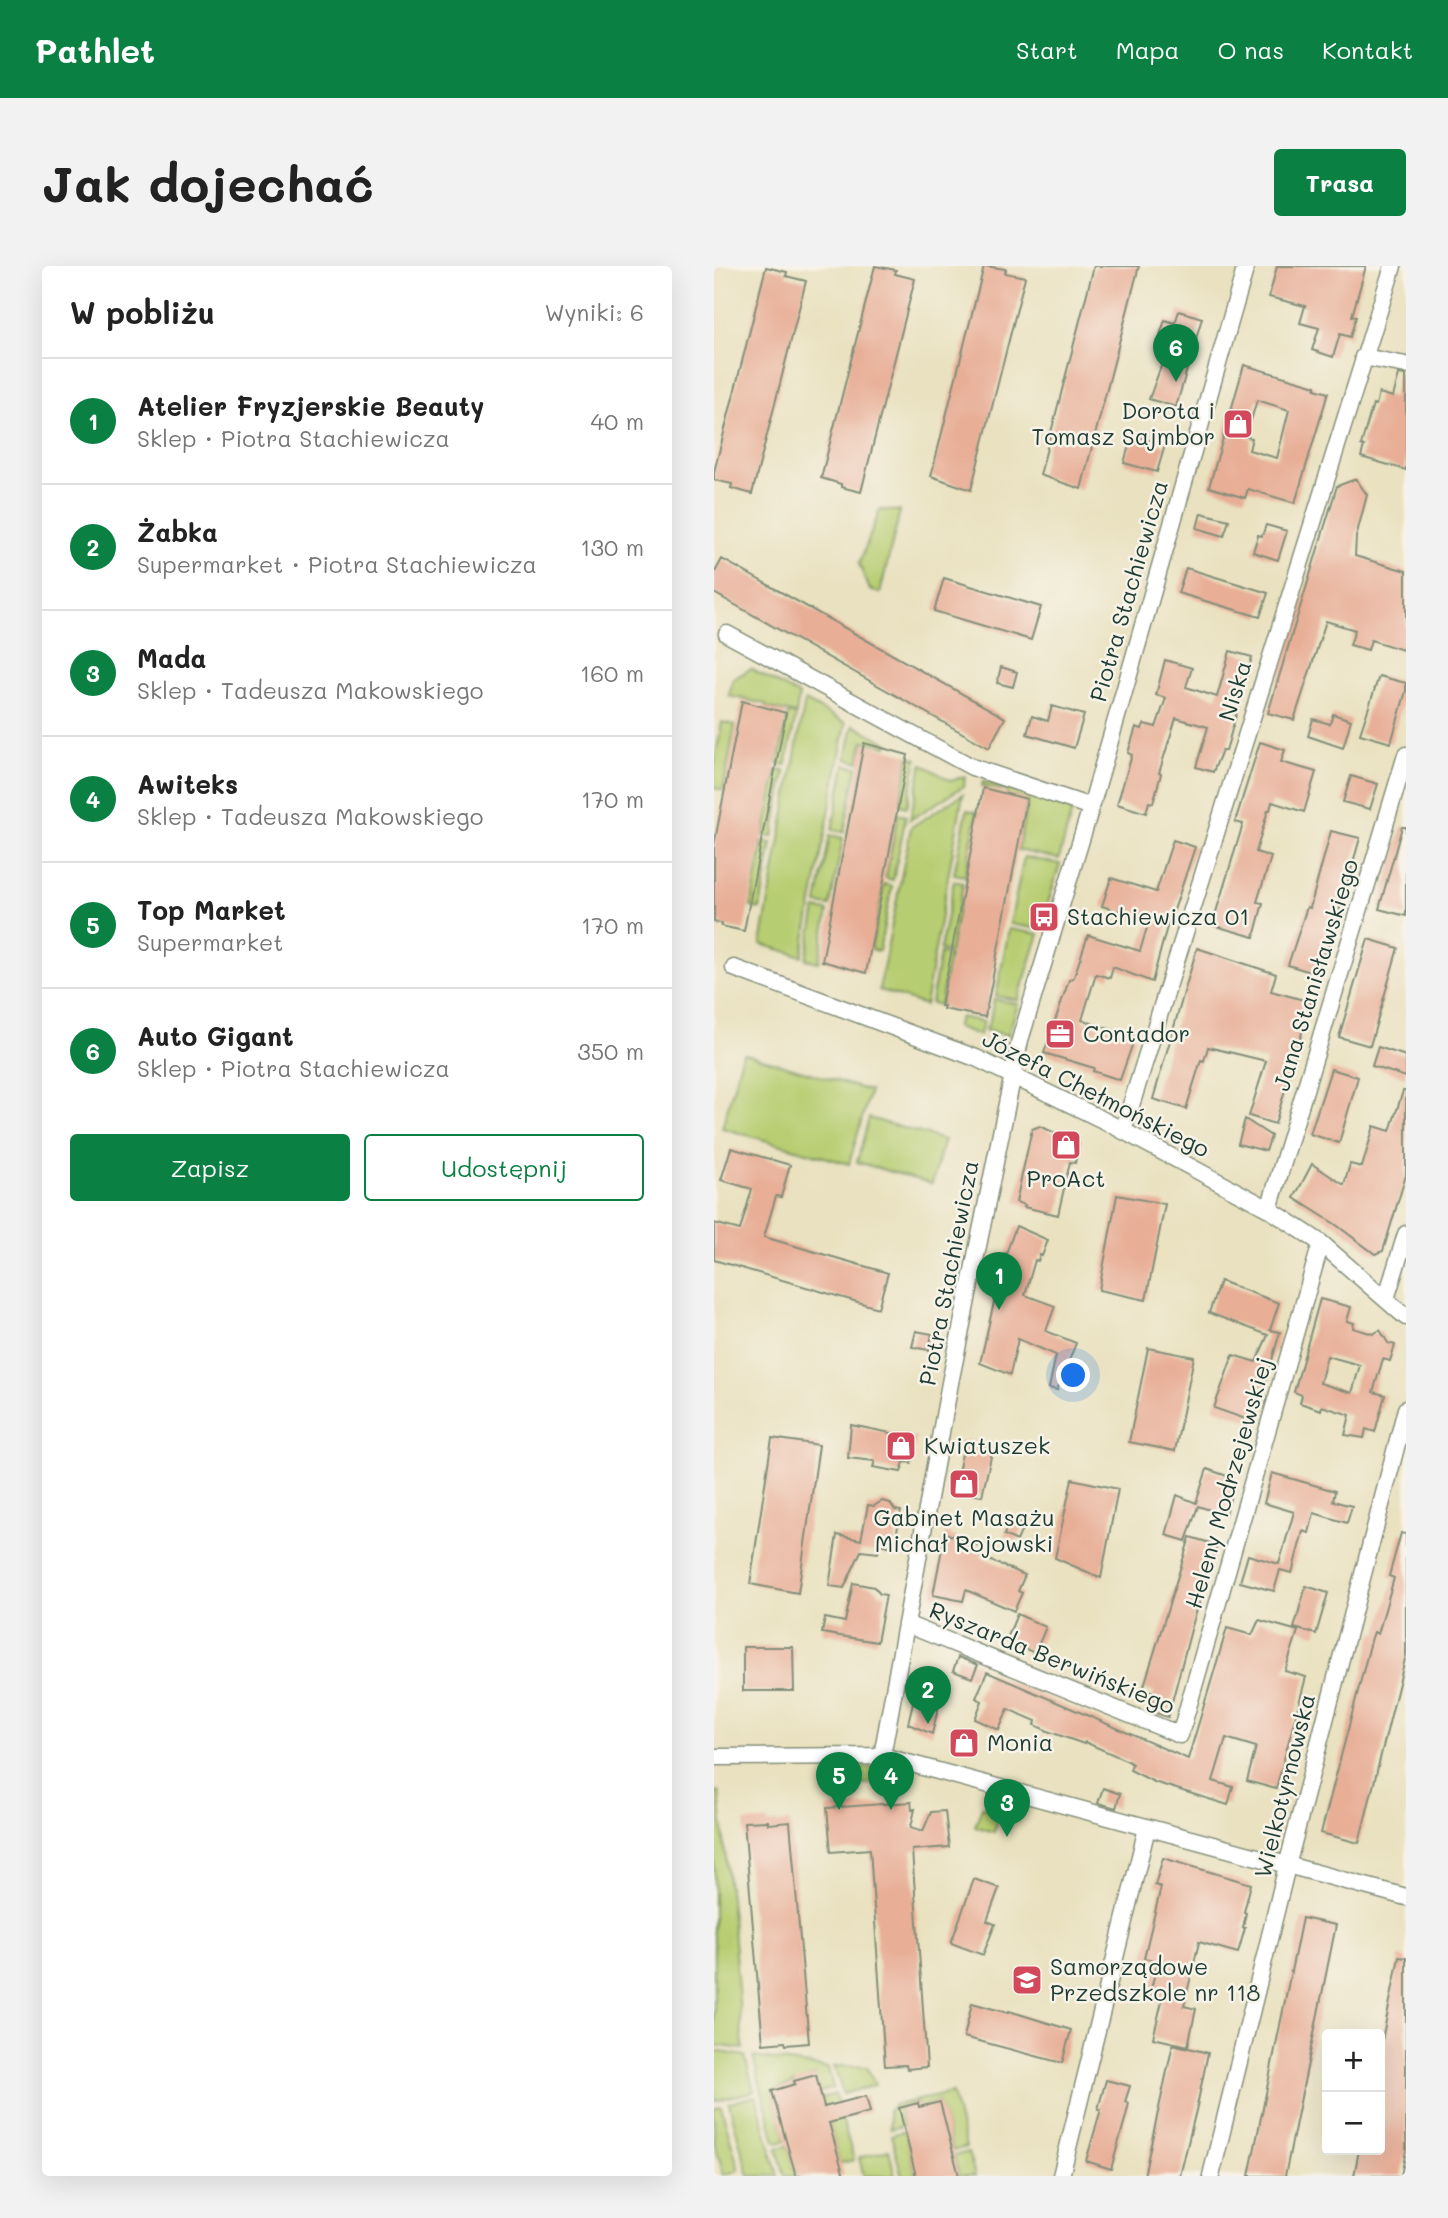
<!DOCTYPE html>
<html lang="pl">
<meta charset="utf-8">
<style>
:root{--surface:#fff;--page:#f2f2f2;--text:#222;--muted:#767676;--line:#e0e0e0;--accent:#0b8043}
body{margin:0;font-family:Mali,sans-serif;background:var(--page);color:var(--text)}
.controls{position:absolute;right:21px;bottom:21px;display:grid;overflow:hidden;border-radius:7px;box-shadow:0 7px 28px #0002}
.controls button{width:63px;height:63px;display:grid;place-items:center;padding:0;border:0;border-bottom:2px solid var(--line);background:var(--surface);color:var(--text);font:35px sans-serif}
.you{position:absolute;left:360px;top:1110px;width:24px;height:24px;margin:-18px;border:5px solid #fff;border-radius:50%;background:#1a73e8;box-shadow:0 0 0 10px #1a73e833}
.badge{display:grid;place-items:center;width:46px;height:46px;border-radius:50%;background:var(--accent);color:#fff;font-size:23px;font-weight:700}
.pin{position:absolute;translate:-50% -58px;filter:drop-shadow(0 2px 4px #0008)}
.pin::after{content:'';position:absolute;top:37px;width:24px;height:21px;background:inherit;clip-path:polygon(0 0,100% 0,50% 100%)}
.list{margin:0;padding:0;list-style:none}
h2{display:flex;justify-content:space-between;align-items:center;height:91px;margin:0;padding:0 28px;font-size:30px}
h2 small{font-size:23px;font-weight:400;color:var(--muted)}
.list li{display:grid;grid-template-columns:46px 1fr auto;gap:21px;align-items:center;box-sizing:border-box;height:126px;padding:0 28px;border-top:2px solid var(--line)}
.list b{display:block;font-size:26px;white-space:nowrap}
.list p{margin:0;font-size:23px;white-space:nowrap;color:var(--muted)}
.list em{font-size:23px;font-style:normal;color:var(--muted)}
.actions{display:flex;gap:14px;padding:21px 28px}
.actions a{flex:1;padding:16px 0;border:2px solid var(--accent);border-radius:7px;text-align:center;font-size:24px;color:var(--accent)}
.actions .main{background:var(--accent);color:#fff}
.map{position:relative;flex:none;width:692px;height:1910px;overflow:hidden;border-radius:7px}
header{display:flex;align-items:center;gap:42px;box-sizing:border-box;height:98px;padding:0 35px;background:var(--accent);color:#fff}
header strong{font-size:33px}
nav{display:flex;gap:38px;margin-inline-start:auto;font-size:24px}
.intro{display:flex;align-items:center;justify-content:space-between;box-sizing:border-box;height:168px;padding:0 42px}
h1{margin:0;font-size:49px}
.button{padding:18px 32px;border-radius:7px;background:var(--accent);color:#fff;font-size:24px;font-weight:700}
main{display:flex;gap:42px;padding:0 42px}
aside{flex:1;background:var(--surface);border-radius:7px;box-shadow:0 7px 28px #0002}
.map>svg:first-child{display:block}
.green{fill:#b7cd71;stroke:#6b8552;stroke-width:2}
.building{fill:#e8ae96;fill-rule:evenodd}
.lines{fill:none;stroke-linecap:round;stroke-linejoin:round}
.street-casing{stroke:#848f7a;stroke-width:19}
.street{stroke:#fff;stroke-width:16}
.labels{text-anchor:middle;stroke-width:5;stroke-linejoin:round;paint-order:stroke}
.poi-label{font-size:23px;fill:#1f3d34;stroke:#f7f3e8;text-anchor:start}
.street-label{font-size:23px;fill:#1f3d34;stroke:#f7f3e8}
</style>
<header>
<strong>Pathlet</strong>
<nav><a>Start</a><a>Mapa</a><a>O nas</a><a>Kontakt</a></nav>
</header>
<div class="intro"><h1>Jak dojechać</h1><a class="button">Trasa</a></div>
<main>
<aside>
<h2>W pobliżu<small>Wyniki: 6</small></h2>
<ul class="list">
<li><span class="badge">1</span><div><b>Atelier Fryzjerskie Beauty</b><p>Sklep · Piotra Stachiewicza</p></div><em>40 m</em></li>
<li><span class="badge">2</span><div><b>Żabka</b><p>Supermarket · Piotra Stachiewicza</p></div><em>130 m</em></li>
<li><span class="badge">3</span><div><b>Mada</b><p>Sklep · Tadeusza Makowskiego</p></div><em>160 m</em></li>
<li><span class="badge">4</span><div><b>Awiteks</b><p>Sklep · Tadeusza Makowskiego</p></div><em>170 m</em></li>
<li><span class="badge">5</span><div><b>Top Market</b><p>Supermarket</p></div><em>170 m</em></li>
<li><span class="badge">6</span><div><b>Auto Gigant</b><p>Sklep · Piotra Stachiewicza</p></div><em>350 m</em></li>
</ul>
<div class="actions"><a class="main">Zapisz</a><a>Udostępnij</a></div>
</aside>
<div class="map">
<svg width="692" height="1910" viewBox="0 0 692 1910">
<rect width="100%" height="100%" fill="#f7f3e8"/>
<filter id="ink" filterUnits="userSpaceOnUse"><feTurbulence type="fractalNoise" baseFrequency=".0143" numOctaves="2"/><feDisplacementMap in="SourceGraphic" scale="14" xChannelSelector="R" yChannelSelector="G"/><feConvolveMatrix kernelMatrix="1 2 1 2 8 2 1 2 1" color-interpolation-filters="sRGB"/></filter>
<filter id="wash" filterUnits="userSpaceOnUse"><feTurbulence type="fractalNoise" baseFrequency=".00686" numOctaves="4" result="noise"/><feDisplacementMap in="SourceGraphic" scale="28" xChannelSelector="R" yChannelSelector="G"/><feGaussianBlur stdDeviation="1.57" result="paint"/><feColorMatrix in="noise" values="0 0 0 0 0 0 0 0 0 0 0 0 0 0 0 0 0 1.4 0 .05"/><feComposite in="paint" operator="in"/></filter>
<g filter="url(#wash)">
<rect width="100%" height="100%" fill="#e9e1bf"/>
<path class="green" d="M 166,244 L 186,245 L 166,327 L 156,324 L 145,298 Z
M 37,403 L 85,429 L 82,448 L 52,441 L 52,438 L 15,430 L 19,413 Z
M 91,435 L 132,457 L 88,690 L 47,678 Z
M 74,448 L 82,449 L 72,499 L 64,497 Z
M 8,456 L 21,459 L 9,524 L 0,522 L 0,501 Z
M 139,459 L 174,477 L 173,480 L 149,475 L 145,496 L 132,493 Z
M 195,491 L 203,493 L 193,541 L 186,539 Z
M 208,498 L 237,515 L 251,510 L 250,520 L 196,554 Z
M 131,499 L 143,501 L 130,566 L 118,564 Z
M 63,504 L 71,505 L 59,571 L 50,570 Z
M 269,515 L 345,537 L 358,545 L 345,593 L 304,584 L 314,533 L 293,529 L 293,525 L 268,520 Z
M 249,528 L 211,739 L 165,724 L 197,561 Z
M 253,544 L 263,546 L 251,610 L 240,608 Z
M 184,548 L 192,550 L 179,614 L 172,612 Z
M 116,569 L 129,572 L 116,640 L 103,638 Z
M 49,576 L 58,577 L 46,643 L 37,641 Z
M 310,591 L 346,598 L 326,663 L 296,658 Z
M 240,615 L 249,617 L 236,686 L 226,684 Z
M 170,618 L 178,620 L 165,685 L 157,684 Z
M 102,643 L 114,645 L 105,696 L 92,693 Z
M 295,663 L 325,668 L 304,734 L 282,730 Z
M 226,687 L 235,689 L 226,739 L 217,737 Z
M 280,733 L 304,738 L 294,769 L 271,764 L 276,755 Z
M 246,751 L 270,756 L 265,769 L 242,761 Z
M 29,787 L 156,825 L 135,898 L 8,862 Z
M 155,852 L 230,874 L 218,918 L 143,896 Z
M 134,1501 L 161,1502 L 197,1510 L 196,1519 L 133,1517 Z
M 5,1526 L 19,1662 L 29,1783 L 0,1779 L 0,1527 Z
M 268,1541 L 286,1546 L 280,1566 L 261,1560 Z
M 0,1785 L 31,1790 L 40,1825 L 0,1835 Z
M 39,1791 L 114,1802 L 119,1822 L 106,1826 L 101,1809 L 59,1825 L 72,1874 L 64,1877 L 61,1875 Z
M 120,1800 L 153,1801 L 161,1819 L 129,1828 Z
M 238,1827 L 252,1881 L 239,1885 L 225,1836 L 205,1841 L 203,1837 L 185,1842 L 189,1860 L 176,1863 L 174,1845 L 180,1839 Z
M 121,1828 L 140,1894 L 126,1897 L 108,1832 Z
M 42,1830 L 64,1910 L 35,1910 L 15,1837 Z
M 7,1840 L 25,1904 L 10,1909 L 0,1874 L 0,1842 Z
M 191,1865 L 202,1910 L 188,1910 L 177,1869 Z
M 74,1880 L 82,1910 L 71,1910 L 63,1882 Z
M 175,1884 L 181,1910 L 150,1910 L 145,1892 Z
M 254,1886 L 261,1910 L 245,1910 L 240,1890 Z"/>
<g id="blocks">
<path class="building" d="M 161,0 L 182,4 L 181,8 L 201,13 L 147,226 L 127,221 L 127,218 L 107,212 Z
M 270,0 L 292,3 L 291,7 L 311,11 L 257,224 L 217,210 Z
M 380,0 L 425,0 L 367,223 L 326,209 Z
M 563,0 L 652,0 L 638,50 L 642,51 L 636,71 L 626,68 L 619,91 L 598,84 L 605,62 L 586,57 L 591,40 L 555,31 Z
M 52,1 L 73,6 L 72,10 L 92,15 L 38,228 L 17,222 L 18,218 L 0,214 L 0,206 Z
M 465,45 L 488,52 L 462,141 L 435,133 L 457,73 L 446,69 L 451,54 L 461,57 Z
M 530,99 L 602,120 L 601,123 L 614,127 L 581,237 L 534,223 L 531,232 L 495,221 ZM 543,134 L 575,144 L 563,192 L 535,184 L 538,172 L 532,171 Z
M 685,108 L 692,109 L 692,204 L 647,191 L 650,180 L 647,179 L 659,138 L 662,139 L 665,127 L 679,131 Z
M 418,169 L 451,179 L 443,206 L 410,197 Z
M 642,213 L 653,229 L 642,271 L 641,290 L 692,305 L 692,385 L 657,374 L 654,384 L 636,379 L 641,364 L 612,355 L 580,454 L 554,447 L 623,220 Z
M 487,247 L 515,254 L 510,270 L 483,262 Z
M 552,259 L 573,265 L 564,294 L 539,286 L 544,269 L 548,270 Z
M 8,293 L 291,452 L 275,482 L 0,327 L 0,308 Z
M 472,302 L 554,327 L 546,351 L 464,327 Z
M 230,312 L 327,341 L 317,374 L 220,345 Z
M 516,385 L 538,391 L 512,485 L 508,484 L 499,506 L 482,501 L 494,461 L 462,452 L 445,507 L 447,508 L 439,537 L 435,536 L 432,547 L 403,538 L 418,489 L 414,487 L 422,461 L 428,463 L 430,458 L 442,461 L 452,432 L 442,429 L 451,394 L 478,402 L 472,421 L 503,431 Z
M 287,401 L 303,406 L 299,421 L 283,417 Z
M 665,410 L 692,417 L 692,425 L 677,477 L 646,468 Z
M 28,435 L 72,447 L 30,665 L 7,660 L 8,657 L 0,656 L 0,579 Z
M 338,440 L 370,449 L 360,482 L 313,468 L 318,450 L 334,455 Z
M 619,448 L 637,454 L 629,482 L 594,470 L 599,453 L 616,458 Z
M 546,476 L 571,484 L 567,496 L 602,506 L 590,546 L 558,536 L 556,544 L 554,544 L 542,586 L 557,591 L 543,636 L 549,637 L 540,671 L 498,659 L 529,558 L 521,556 Z
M 150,477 L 194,489 L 152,707 L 108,695 Z
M 637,510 L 664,518 L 656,543 L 629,536 Z
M 269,522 L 313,533 L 271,751 L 229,743 L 230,740 L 227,740 Z
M 688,561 L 692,561 L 692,650 L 665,643 Z
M 617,565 L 646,572 L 613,688 L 610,687 L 603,708 L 574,699 L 593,641 L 596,642 Z
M 459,574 L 481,581 L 459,647 L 457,646 L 438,716 L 399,701 L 396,712 L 382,708 L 368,754 L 421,771 L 406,814 L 379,805 L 380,802 L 330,787 L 355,714 L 360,711 L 374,669 L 426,685 L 435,655 L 388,640 L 397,612 L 442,626 Z
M 654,673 L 684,682 L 656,780 L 625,771 Z
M 483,682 L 562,708 L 557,725 L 597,736 L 561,858 L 535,850 L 552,795 L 494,781 L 490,795 L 487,794 L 472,843 L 439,833 Z
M 664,781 L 692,790 L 692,811 L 658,800 Z
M 617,803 L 644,811 L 625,877 L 596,868 Z
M 689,825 L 692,825 L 692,909 L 669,985 L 661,988 L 621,958 L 580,932 L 598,898 L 630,919 L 636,898 L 648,901 L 660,860 L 676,865 Z
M 531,853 L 557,870 L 552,885 L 524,878 Z
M 326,860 L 365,878 L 361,897 L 356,896 L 344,949 L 310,941 L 311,939 L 302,936 L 318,863 Z
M 17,882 L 76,899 L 67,931 L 62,930 L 50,971 L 174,1007 L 164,1042 L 0,994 L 0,957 L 26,964 L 38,923 L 7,914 Z
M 403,929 L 451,938 L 432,1034 L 385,1024 Z
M 302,960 L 334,974 L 328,990 L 326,989 L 324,995 L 321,994 L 311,1029 L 341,1040 L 332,1065 L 362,1077 L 343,1124 L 335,1122 L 342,1089 L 304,1073 L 296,1109 L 266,1097 L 290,993 Z
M 506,1015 L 565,1037 L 556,1064 L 566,1066 L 540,1156 L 500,1142 L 519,1089 L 542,1096 L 554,1069 L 495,1047 Z
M 606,1033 L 637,1041 L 633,1055 L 640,1057 L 639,1062 L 659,1068 L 666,1064 L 674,1077 L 681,1079 L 676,1095 L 669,1093 L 659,1126 L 671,1129 L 661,1166 L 652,1163 L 650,1172 L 631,1169 L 636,1149 L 608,1140 L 607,1144 L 586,1137 L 588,1129 L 580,1126 ZM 613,1090 L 646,1099 L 638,1127 L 606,1117 Z
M 202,1065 L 218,1068 L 215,1084 L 198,1081 Z
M 434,1082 L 480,1091 L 461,1185 L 415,1176 Z
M 137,1159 L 202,1172 L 197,1197 L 190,1196 L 187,1206 L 159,1201 L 161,1195 L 134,1192 Z
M 58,1172 L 105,1179 L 84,1327 L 36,1318 Z
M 251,1174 L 279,1182 L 268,1230 L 240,1225 Z
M 493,1203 L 513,1210 L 510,1220 L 519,1223 L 511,1249 L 484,1240 L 472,1275 L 452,1269 L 463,1229 L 482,1237 Z
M 558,1207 L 621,1225 L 619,1235 L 638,1240 L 633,1257 L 600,1247 L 595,1267 L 589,1265 L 578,1307 L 566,1304 L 560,1325 L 526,1316 L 534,1289 L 565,1298 L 580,1246 L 550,1237 Z
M 358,1213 L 404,1223 L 387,1312 L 341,1292 Z
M 168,1235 L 176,1237 L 181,1244 L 187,1245 L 180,1281 L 165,1278 L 164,1287 L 147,1285 L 130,1322 L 115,1320 L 123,1269 L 147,1274 L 154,1239 L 160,1240 Z
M 296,1254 L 310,1259 L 303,1275 L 290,1269 Z
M 231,1267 L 270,1282 L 267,1291 L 311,1309 L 304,1325 L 308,1327 L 300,1345 L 252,1324 L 249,1335 L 219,1329 Z
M 687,1267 L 692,1268 L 692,1389 L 645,1577 L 607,1567 L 657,1375 L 660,1366 L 664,1368 L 680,1312 L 675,1310 Z
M 476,1271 L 503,1279 L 478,1360 L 454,1451 L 436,1445 L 440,1426 L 429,1423 Z
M 139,1317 L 160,1321 L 166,1328 L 172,1329 L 163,1376 L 108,1367 L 111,1352 L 131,1356 Z
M 592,1320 L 614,1327 L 602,1368 L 580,1362 Z
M 303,1348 L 332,1361 L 321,1387 L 292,1375 Z
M 545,1354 L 584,1365 L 571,1405 L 592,1411 L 562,1523 L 533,1515 L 542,1481 L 512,1472 L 499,1515 L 519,1521 L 514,1539 L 440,1516 L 416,1504 L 418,1498 L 414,1495 L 371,1476 L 370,1478 L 336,1466 L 321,1459 L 322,1455 L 294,1443 L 285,1464 L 261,1453 L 268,1435 L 262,1432 L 273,1406 L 474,1493 L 513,1362 L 538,1369 Z
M 29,1381 L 79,1381 L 80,1425 L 29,1425 Z
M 244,1391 L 264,1399 L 258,1412 L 239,1405 Z
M 200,1433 L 224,1443 L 218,1468 L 194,1458 Z
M 389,1522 L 406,1528 L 402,1542 L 384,1537 Z
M 197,1536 L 198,1544 L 201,1543 L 197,1561 L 209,1565 L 217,1546 L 231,1545 L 235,1581 L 198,1584 L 213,1801 L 193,1803 L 192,1799 L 171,1800 L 156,1583 L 117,1586 L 113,1542 Z
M 54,1555 L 54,1558 L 76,1556 L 95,1777 L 72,1779 L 71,1776 L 49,1778 L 30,1556 Z
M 449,1592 L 537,1618 L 530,1646 L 532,1647 L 529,1662 L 531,1662 L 524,1687 L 485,1676 L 470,1740 L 482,1743 L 474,1780 L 439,1772 L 448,1735 L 435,1731 L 444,1695 L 430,1692 L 447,1621 L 441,1619 Z
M 260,1613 L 285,1622 L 273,1655 L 281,1658 L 269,1689 L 237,1677 Z
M 588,1652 L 622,1659 L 571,1910 L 535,1910 Z
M 685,1691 L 692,1692 L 692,1884 L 687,1910 L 640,1910 L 645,1884 L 666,1884 L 666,1784 Z
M 258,1737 L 294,1747 L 295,1745 L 357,1764 L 348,1797 L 250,1771 Z
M 459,1778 L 494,1787 L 483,1840 L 466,1910 L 430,1910 Z
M 102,1809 L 110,1841 L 152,1830 L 156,1846 L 115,1857 L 130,1910 L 82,1910 L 58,1825 L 81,1818 L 80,1815 Z
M 392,1814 L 416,1820 L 411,1836 L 415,1837 L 412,1850 L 397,1903 L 372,1895 L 387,1843 L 384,1843 Z
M 226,1836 L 245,1910 L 202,1910 L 185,1842 L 204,1837 L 205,1841 Z"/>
</g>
</g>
<g filter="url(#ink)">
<use href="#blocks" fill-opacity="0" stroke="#848f7a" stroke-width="2"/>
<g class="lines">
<g class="street-casing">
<path id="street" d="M 649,91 L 692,99
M 13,368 L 258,501 L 377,541
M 20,702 L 262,792 L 389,854 L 555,943 L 607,977 L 692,1051
M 409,865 L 679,0
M 555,943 L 692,489
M 672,1033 L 692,968
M 192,1358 L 466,1469 L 607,977
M 168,1490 L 236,1117 L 306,774 L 377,541 L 532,0
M 0,1491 L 168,1490 L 692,1631
M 347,1910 L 433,1562
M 497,1910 L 573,1600 L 692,1143"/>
</g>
<use href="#street" class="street"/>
</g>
</g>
<defs>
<g id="shop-square" transform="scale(1.575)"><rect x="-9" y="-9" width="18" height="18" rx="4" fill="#d1495b" stroke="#f7f3e8"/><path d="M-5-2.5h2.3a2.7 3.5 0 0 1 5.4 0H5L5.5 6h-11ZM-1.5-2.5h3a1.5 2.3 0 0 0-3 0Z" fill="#fff"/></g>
<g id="bus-square" transform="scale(1.575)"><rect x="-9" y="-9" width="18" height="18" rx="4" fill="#d1495b" stroke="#f7f3e8"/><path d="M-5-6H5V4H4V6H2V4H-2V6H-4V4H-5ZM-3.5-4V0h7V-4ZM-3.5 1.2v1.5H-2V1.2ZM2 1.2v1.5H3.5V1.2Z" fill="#fff"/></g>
<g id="office-square" transform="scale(1.575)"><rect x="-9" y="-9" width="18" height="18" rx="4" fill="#d1495b" stroke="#f7f3e8"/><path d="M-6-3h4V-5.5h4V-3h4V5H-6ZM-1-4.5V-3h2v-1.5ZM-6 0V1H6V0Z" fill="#fff"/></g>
<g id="school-square" transform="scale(1.575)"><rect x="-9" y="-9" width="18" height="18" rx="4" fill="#d1495b" stroke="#f7f3e8"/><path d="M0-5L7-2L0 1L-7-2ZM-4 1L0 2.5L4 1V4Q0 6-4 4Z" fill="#fff"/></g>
</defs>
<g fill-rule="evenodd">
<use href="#shop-square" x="524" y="158"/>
<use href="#bus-square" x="330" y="651"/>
<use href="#office-square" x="346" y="768"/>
<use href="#shop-square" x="352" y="879"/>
<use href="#shop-square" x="187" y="1180"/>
<use href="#shop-square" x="250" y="1218"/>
<use href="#shop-square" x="250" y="1477"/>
<use href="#school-square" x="313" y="1714"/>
</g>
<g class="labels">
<g class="poi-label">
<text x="501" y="153" text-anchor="end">Dorota i<tspan x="501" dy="26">Tomasz Sajmbor</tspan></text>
<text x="353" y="659">Stachiewicza 01</text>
<text x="369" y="776">Contador</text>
<text x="352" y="921" text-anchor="middle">ProAct</text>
<text x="210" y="1188">Kwiatuszek</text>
<text x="250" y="1260" text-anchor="middle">Gabinet Masażu<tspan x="250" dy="26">Michał Rojowski</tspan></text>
<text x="273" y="1485">Monia</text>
<text x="336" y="1709">Samorządowe<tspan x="336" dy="26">Przedszkole nr 118</tspan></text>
</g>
<g class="street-label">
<text transform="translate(415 325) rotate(-74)" y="8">Piotra Stachiewicza</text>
<text transform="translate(521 425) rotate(-73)" y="8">Niska</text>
<text transform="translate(602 709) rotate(-73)" y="8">Jana Stanisławskiego</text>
<text transform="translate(382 828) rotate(27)" y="8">Józefa Chełmońskiego</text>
<text transform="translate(235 1007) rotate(-79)" y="8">Piotra Stachiewicza</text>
<text transform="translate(515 1217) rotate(-74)" y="8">Heleny Modrzejewskiej</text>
<text transform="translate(338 1392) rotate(22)" y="8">Ryszarda Berwińskiego</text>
<text transform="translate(571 1520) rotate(-76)" y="8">Wielkotyrnowska</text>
</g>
</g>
</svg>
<div class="controls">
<button>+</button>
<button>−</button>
</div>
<div class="you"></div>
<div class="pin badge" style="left:285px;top:1044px">1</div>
<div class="pin badge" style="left:214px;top:1458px">2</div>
<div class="pin badge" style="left:293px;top:1571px">3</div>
<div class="pin badge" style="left:177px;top:1544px">4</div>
<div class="pin badge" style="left:125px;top:1544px">5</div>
<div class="pin badge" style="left:462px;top:116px">6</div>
</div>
</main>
